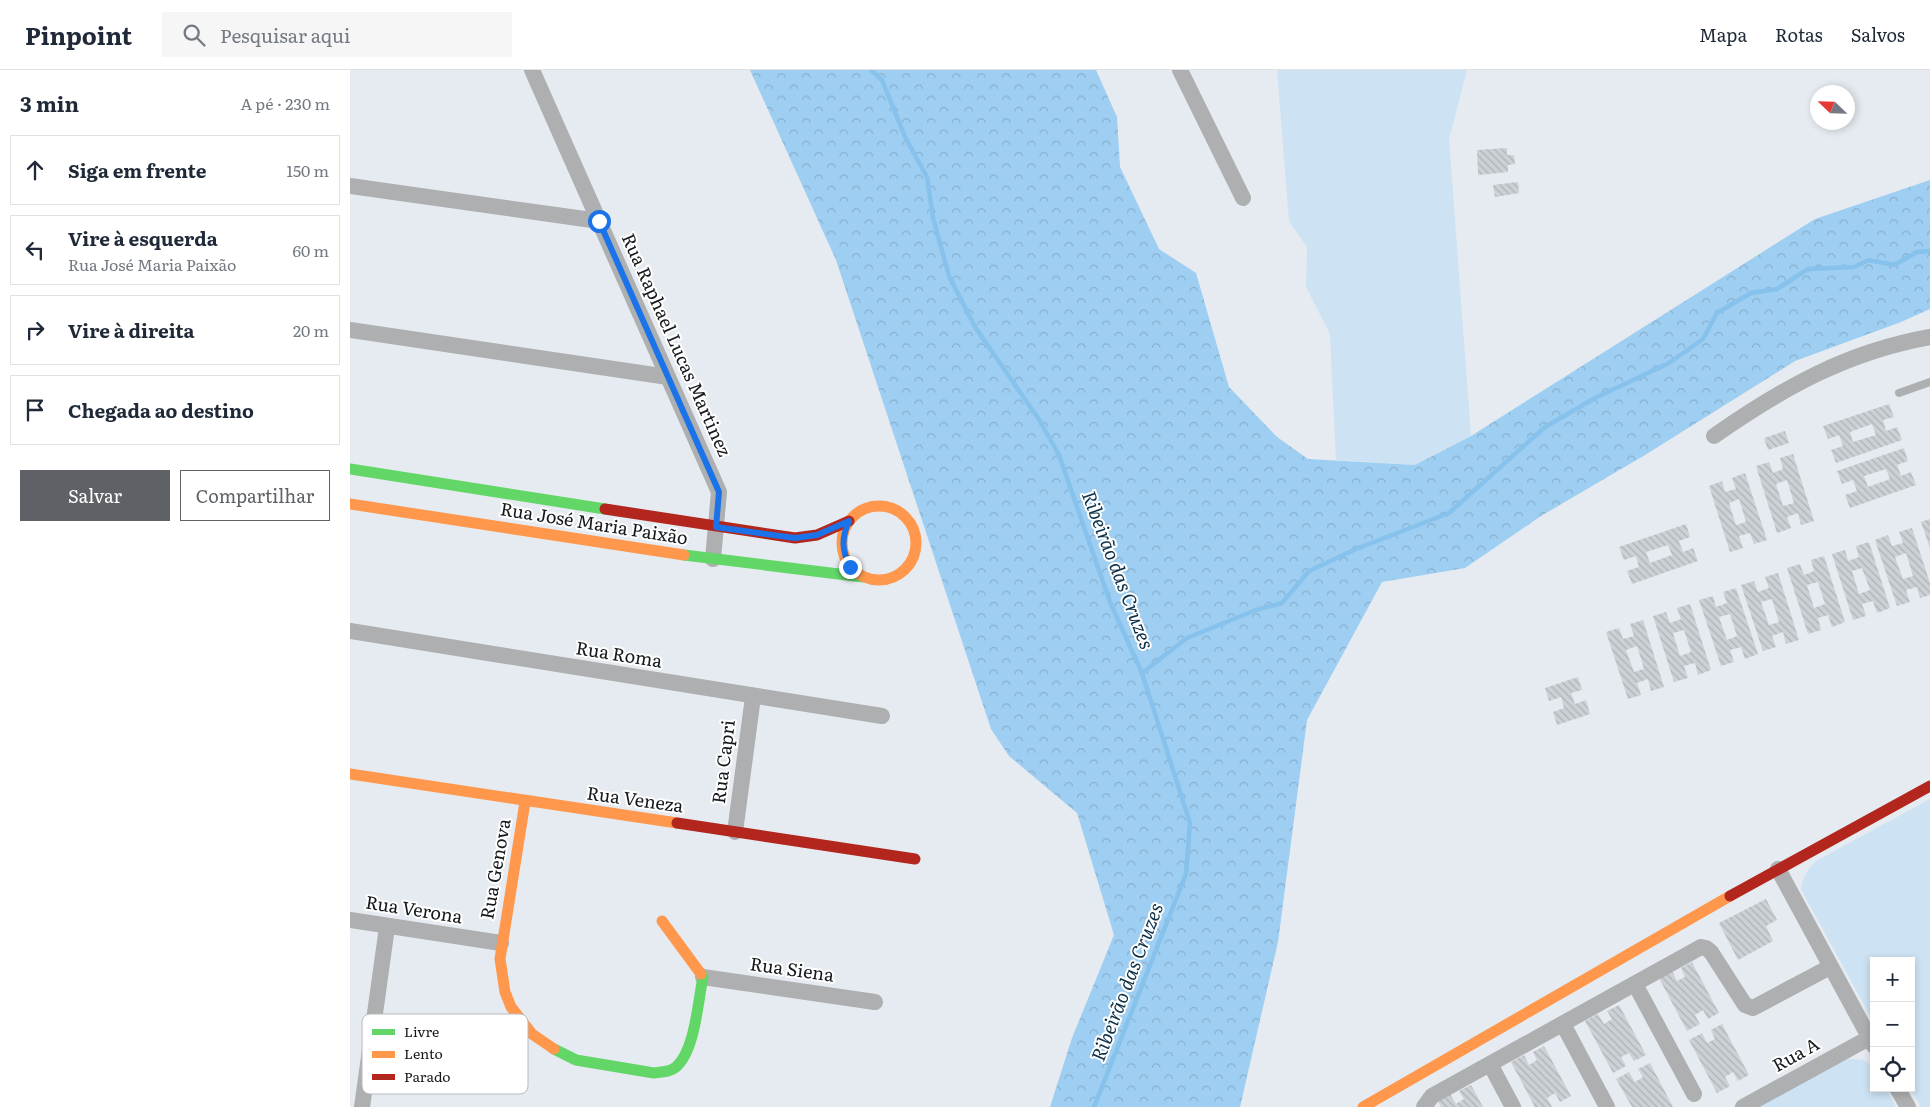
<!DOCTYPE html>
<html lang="pt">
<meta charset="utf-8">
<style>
:root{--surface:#fff;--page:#f6f6f7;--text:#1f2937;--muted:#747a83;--line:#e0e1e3;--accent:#5e6266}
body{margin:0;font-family:Literata,serif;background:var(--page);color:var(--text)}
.controls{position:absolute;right:15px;bottom:15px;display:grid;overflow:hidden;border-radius:0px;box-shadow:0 2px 8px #0003}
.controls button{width:45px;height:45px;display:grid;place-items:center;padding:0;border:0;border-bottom:1px solid var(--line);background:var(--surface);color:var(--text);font:25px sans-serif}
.compass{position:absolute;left:1460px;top:15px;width:45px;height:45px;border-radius:50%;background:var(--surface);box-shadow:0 2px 8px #0003;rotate:293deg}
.stop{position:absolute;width:15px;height:15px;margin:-11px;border:4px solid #1a73e8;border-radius:50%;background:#fff}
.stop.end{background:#1a73e8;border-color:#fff;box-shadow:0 1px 5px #0008}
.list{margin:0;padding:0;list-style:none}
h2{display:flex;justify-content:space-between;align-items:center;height:65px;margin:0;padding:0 20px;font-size:21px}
h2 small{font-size:16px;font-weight:400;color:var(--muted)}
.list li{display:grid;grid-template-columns:32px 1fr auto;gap:15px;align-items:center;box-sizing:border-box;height:70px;margin:0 10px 10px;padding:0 10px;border:1px solid var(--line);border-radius:0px}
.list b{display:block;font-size:19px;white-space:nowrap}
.list p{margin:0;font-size:16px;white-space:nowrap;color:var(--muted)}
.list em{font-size:16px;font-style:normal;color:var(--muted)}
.actions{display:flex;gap:10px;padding:15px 20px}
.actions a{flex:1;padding:11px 0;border:1px solid var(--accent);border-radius:0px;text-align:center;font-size:18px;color:var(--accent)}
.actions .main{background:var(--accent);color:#fff}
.icon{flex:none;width:28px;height:28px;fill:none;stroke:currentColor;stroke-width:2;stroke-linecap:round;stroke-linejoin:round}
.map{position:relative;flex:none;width:1580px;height:1037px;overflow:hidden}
header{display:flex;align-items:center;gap:30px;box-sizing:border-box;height:70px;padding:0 25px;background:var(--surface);border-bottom:1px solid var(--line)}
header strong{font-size:24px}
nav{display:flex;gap:28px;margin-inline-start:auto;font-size:18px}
.search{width:350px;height:45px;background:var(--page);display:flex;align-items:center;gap:12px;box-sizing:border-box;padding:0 18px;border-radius:0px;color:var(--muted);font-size:19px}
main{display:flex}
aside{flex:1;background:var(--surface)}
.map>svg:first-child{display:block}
.grass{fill:#cde2f3}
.forest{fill:url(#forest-crowns)}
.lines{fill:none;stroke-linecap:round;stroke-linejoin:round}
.stream{stroke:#86c2ec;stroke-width:4.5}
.building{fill:url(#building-back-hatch);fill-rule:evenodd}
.lane{stroke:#adafb0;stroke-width:8}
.street{stroke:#adafb0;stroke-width:16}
.fast{stroke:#63d668;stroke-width:11}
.slow{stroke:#ff974d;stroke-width:11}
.jam{stroke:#b3261e;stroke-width:11}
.route{stroke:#1a73e8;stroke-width:6}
.labels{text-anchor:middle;stroke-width:4;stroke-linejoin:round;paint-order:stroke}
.street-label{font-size:18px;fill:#15191c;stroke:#fff}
.water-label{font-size:19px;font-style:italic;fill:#0c3149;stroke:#fff}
.key{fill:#fff;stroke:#b9babb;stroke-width:1}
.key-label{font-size:14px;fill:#15191c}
</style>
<header>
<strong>Pinpoint</strong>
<div class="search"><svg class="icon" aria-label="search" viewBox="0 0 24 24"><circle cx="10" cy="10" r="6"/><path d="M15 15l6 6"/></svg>Pesquisar aqui</div>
<nav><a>Mapa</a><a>Rotas</a><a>Salvos</a></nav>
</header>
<main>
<aside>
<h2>3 min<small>A pé · 230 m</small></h2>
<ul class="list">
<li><svg class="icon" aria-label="ahead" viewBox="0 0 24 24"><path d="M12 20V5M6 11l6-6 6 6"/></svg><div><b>Siga em frente</b></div><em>150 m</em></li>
<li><svg class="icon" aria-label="left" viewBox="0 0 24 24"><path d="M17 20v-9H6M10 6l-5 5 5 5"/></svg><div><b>Vire à esquerda</b><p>Rua José Maria Paixão</p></div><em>60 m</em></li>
<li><svg class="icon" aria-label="right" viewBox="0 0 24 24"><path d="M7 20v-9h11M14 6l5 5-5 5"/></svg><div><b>Vire à direita</b></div><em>20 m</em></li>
<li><svg class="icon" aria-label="arrive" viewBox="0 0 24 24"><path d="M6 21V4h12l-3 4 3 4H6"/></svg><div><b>Chegada ao destino</b></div></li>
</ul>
<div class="actions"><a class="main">Salvar</a><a>Compartilhar</a></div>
</aside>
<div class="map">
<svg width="1580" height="1037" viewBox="0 0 1580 1037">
<defs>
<pattern id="forest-crowns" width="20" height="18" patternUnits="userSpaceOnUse" patternTransform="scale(1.25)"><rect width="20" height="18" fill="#9ecef1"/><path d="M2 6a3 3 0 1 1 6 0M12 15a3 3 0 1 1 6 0" fill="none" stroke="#87b0ce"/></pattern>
<pattern id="building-back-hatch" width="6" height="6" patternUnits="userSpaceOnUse" patternTransform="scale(1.25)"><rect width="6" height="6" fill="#ccd1d5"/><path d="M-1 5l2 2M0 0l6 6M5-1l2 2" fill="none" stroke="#aeb3b6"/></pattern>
</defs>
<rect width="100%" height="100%" fill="#e5ebf0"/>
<path class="grass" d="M 927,0 L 1117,0 L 1099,69 L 1121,366 L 1065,395 L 986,390 L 980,264 L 956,217 L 957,177 L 939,151 Z
M 1580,729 L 1580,1037 L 1571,1037 L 1560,1018 L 1561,891 L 1524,891 L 1524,953 L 1451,819 C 1453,806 1457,800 1466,791 Z
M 1502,989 L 1514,990 L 1524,997 L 1524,1018 L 1536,1018 L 1546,1037 L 1409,1037 L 1493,990 Z"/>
<path class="forest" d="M 400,0 L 746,0 L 767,47 L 770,97 L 809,179 L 846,203 L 879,317 L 927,367 L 958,389 L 1065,395 L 1121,366 L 1465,149 L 1580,110 L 1580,239 L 1551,252 L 1445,291 L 1295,385 L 1191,446 L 1115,498 L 1032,512 L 957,650 L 928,872 L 890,1037 L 700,1037 L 722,968 L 764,865 L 727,743 L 659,686 L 641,659 L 486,190 Z"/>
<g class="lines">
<path class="stream" d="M 521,0 L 532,10 L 555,67 L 577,107 L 583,148 L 599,206 L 625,257 L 690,351 L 709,385 L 760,532 L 792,603 L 840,753 L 836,804 L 744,1037
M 792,603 L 837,568 L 906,540 L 932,533 L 959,501 L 1006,479 L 1099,443 L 1195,357 L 1245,328 L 1319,293 L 1353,269 L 1367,243 L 1401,223 L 1427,219 L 1458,199 L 1504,197 L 1519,190 L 1544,195 L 1567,182 L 1580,181"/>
</g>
<path class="building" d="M 1157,78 L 1157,85 L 1164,85 L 1165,94 L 1158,95 L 1158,102 L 1128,105 L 1127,80 Z
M 1168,112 L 1169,123 L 1145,127 L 1143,115 Z
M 1539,334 L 1544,347 L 1533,350 L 1536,361 L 1547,357 L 1552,370 L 1486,393 L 1481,380 L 1493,376 L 1489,365 L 1478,369 L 1473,356 ZM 1522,354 L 1526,365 L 1503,372 L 1500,362 Z
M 1435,361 L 1439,373 L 1418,380 L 1414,368 Z
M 1554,378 L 1558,391 L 1547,395 L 1551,406 L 1561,402 L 1566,415 L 1500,438 L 1495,425 L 1507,421 L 1503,410 L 1492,414 L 1487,401 ZM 1536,399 L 1540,409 L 1518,417 L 1514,406 Z
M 1443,384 L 1464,451 L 1451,455 L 1448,443 L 1437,447 L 1441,458 L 1427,463 L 1406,396 L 1419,392 L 1423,403 L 1433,399 L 1430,388 ZM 1437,410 L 1444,433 L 1433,436 L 1426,414 Z
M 1395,403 L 1417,470 L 1404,474 L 1400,463 L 1389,466 L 1393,478 L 1380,482 L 1359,416 L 1372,411 L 1375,422 L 1386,419 L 1382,408 ZM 1389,429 L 1396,452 L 1386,455 L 1379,433 Z
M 1580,449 L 1580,478 L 1571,452 Z
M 1336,454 L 1340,467 L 1329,471 L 1333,482 L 1343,478 L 1348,491 L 1282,514 L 1277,501 L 1289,497 L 1286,486 L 1274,490 L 1269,477 ZM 1318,475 L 1322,485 L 1300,493 L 1296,482 Z
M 1562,458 L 1580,513 L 1580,525 L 1570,528 L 1567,517 L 1556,520 L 1560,532 L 1547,536 L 1525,470 L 1538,465 L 1542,476 L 1553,473 L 1549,462 ZM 1556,483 L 1563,506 L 1553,509 L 1545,487 Z
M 1519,472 L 1540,538 L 1527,543 L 1523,531 L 1512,534 L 1516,546 L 1503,550 L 1482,484 L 1495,480 L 1498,491 L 1509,487 L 1506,476 ZM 1512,498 L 1520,520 L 1509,524 L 1502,501 Z
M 1474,486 L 1495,552 L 1482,557 L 1478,545 L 1468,548 L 1471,560 L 1458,564 L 1437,498 L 1450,494 L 1454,505 L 1464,501 L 1461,490 ZM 1468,512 L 1475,534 L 1464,538 L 1457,515 Z
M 1428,503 L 1449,570 L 1436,574 L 1433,562 L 1422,566 L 1426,577 L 1413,581 L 1391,515 L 1404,511 L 1408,522 L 1419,518 L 1415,507 ZM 1422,529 L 1429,552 L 1419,555 L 1411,532 Z
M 1386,518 L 1408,584 L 1395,589 L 1391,577 L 1380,580 L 1384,592 L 1371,596 L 1349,530 L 1363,526 L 1366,537 L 1377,533 L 1373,522 ZM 1380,544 L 1387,566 L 1377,570 L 1369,547 Z
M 1340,534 L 1361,600 L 1348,605 L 1345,593 L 1334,596 L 1338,608 L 1324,612 L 1303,546 L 1316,542 L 1320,553 L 1331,549 L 1327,538 ZM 1334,560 L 1341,582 L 1330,586 L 1323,563 Z
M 1293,550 L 1314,617 L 1301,621 L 1298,609 L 1287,613 L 1291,625 L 1278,629 L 1256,562 L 1269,558 L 1273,569 L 1284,566 L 1280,554 ZM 1287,576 L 1294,599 L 1284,602 L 1276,580 Z
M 1228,607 L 1232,620 L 1221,623 L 1225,634 L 1236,630 L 1240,644 L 1207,655 L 1203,642 L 1214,638 L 1211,627 L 1199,631 L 1195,618 Z
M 1416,829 L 1427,850 L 1416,856 L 1423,871 L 1388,890 L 1369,853 Z
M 1342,892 L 1369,943 L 1358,949 L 1353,940 L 1345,945 L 1350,954 L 1337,961 L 1309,908 L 1322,901 L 1327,911 L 1335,907 L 1331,898 Z
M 1269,935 L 1296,985 L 1284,991 L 1279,983 L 1271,987 L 1276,996 L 1263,1003 L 1235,951 L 1248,944 L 1254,954 L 1262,949 L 1257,941 Z
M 1372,954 L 1399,1005 L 1388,1011 L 1383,1002 L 1375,1007 L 1380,1016 L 1367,1023 L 1339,970 L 1352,963 L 1357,973 L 1365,969 L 1361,960 Z
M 1194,976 L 1221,1026 L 1210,1032 L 1205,1023 L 1197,1028 L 1202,1037 L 1185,1037 L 1161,992 L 1174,985 L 1179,995 L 1187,990 L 1183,982 Z
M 1300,993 L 1323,1037 L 1282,1037 L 1266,1009 L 1279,1002 L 1285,1012 L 1293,1007 L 1288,999 Z
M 1121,1015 L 1133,1037 L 1091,1037 L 1088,1031 L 1100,1024 L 1106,1034 L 1114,1029 L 1109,1021 Z"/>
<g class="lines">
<path class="lane" d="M 1549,323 L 1580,312"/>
<path class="street" d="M 182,0 L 369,422 L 363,489
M 830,0 L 893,128
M 0,116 L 249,151
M 0,260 L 318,307
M 1364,366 C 1433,318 1496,282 1580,267
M 0,561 L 532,646
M 385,762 L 403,627
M 1428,799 L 1524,976
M 0,850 L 151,873
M 353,907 L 525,932
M 1285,914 L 1344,1024
M 1213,954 L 1257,1037
M 1140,994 L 1163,1037
M 1547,1018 L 1558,1037
M 12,1037 L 37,857
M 1074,1037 L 1082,1026 L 1351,877 L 1356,878 L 1361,882 L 1395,935 L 1403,938 L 1480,897
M 1393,1037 L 1519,968"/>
<path class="fast" d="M 0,399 L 255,439
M 334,485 L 513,507
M 204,979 L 226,990 L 304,1003 C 312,1002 320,1002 326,997 C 345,981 348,931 353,907 L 351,904"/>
<path class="slow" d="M 0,434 L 334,485
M492 473a37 37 0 1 1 74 0a37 37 0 1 1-74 0Z
M 0,704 L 327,753
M 175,732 L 150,889 L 155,922 L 161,937 L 182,964 L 204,979
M 312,851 L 351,904
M 1013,1037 L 1380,826"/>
<path class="jam" d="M 255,439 L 445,468 L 467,465 L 499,451
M 327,753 L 565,789
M 1380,826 L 1580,716"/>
</g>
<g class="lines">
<path class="route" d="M 249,151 L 369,422 L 366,457 L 445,468 L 467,465 L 499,451 C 491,469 492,480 500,497"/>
</g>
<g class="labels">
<g class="street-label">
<text transform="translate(326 275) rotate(66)" y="6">Rua Raphael Lucas Martinez</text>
<text transform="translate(244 454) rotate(9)" y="6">Rua José Maria Paixão</text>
<text transform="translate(269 585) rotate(9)" y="6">Rua Roma</text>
<text transform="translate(374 692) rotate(-83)" y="6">Rua Capri</text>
<text transform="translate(285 730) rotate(8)" y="6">Rua Veneza</text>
<text transform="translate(146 799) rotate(-80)" y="6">Rua Genova</text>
<text transform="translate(64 840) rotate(9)" y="6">Rua Verona</text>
<text transform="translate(442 900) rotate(8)" y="6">Rua Siena</text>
<text transform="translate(1446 985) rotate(-29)" y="6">Rua A</text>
</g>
<g class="water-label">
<text transform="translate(768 500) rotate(69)" y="7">Ribeirão das Cruzes</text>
<text transform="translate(777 912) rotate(-69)" y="7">Ribeirão das Cruzes</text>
</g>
</g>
<rect x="12" y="944" width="166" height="80" rx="8" class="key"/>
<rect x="22" y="959" width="23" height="6" fill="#63d668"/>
<rect x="22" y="981" width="23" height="7" fill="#ff974d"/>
<rect x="22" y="1004" width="23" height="6" fill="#b3261e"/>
<g class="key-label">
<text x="54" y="967">Livre</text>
<text x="54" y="989">Lento</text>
<text x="54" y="1012">Parado</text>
</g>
</svg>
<div class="controls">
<button>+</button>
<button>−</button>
<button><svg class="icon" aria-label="locate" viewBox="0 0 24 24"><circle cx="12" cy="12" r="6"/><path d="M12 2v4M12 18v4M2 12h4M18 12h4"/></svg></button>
</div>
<svg class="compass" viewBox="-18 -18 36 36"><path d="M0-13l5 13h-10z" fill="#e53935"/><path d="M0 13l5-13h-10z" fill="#747a83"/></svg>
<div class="stop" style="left:249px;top:151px"></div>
<div class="stop end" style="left:500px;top:497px"></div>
</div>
</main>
